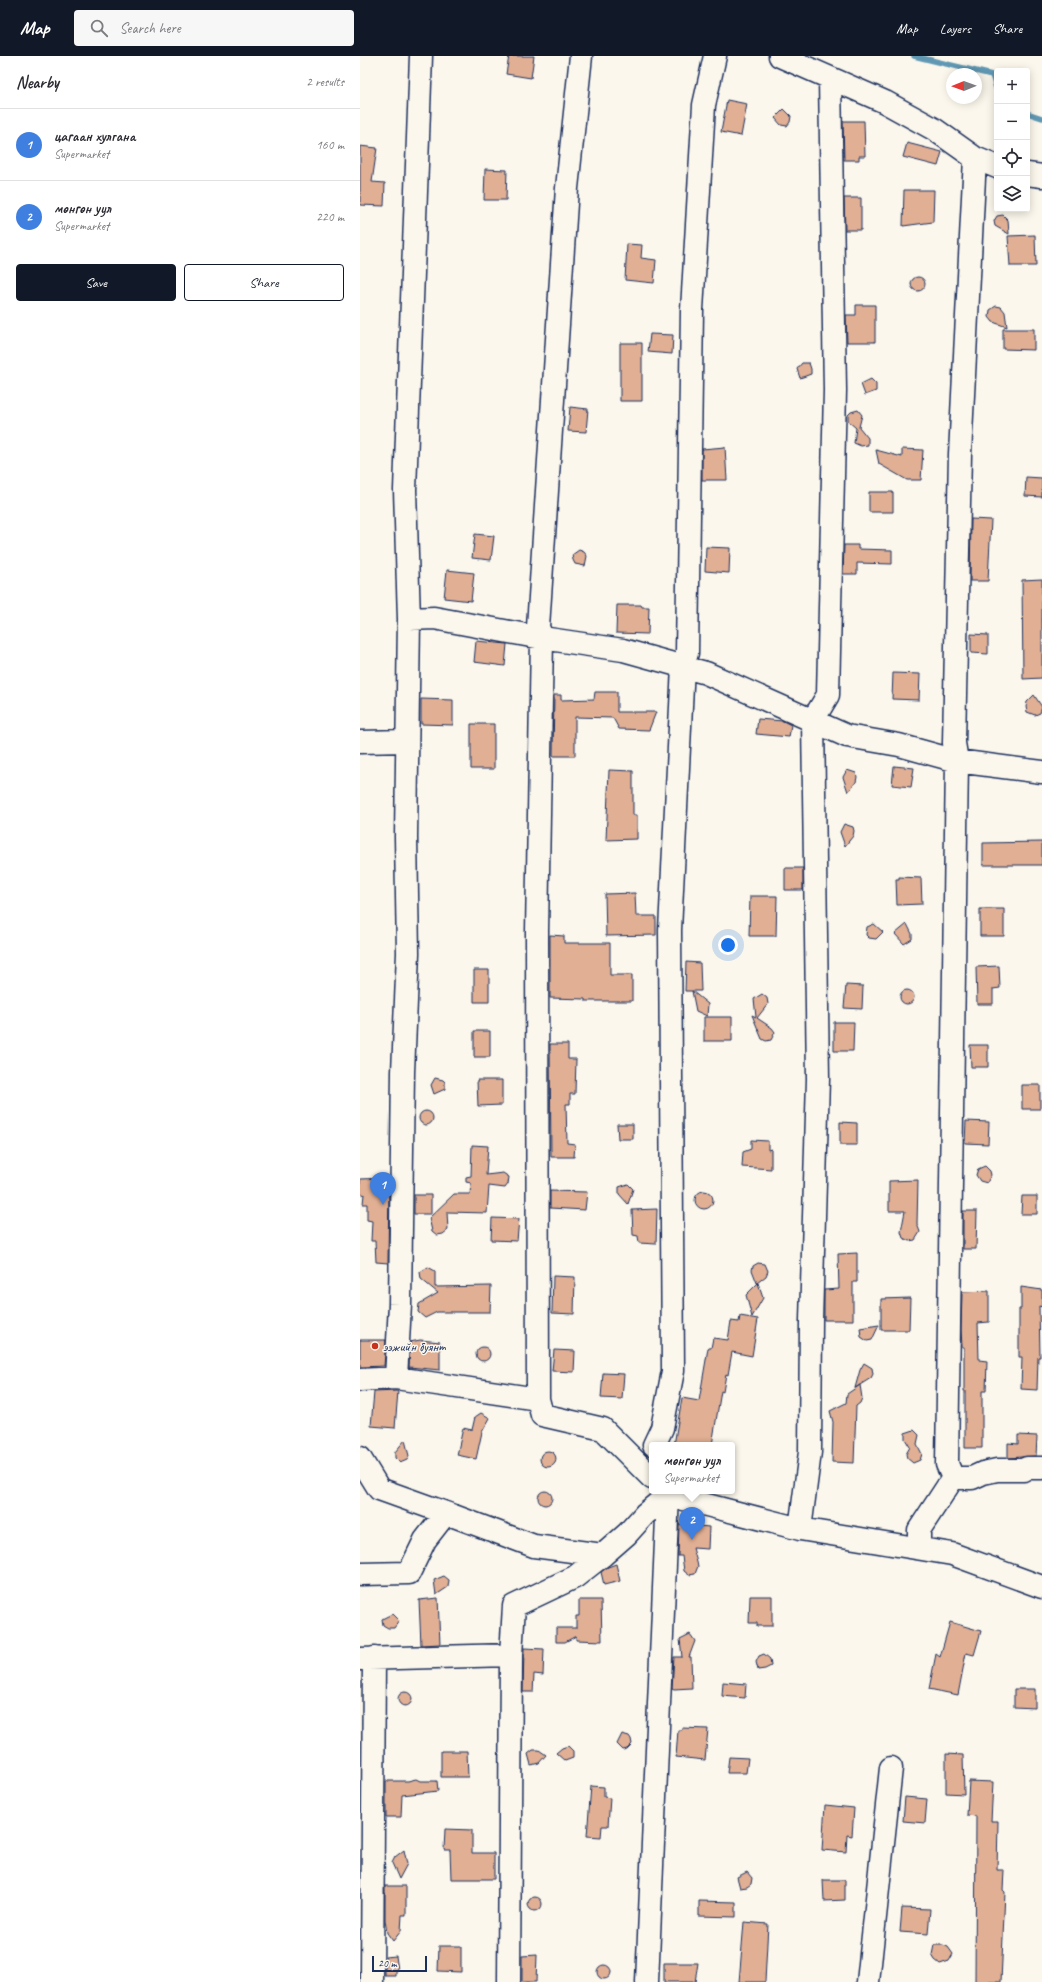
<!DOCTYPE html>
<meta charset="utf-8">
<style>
:root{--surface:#fff;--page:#f7f7f7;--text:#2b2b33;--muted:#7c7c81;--line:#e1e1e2;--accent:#111827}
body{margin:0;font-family:Caveat,sans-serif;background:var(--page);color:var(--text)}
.controls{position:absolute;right:12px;top:12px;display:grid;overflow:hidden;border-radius:4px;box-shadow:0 2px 10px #0003}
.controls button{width:36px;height:36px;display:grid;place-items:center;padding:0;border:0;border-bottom:1px solid var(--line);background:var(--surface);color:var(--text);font:20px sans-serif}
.compass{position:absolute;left:586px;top:12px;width:36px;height:36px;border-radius:50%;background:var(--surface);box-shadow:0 2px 10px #0003;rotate:269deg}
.scale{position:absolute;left:12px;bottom:10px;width:55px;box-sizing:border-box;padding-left:4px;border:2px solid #1b2f5e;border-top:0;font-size:11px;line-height:14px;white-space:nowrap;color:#1b2f5e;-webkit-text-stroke:3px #fbf7ec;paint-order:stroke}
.you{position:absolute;left:368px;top:889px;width:14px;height:14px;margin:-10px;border:3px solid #fff;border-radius:50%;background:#1a73e8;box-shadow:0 0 0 6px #1a73e833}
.badge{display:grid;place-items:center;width:26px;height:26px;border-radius:50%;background:var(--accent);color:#fff;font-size:13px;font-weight:700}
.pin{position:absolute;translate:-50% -33px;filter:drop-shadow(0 1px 2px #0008)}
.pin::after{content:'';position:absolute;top:21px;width:14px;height:12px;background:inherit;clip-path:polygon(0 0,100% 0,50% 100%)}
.popup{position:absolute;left:289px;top:1386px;width:86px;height:52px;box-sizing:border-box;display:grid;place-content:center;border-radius:4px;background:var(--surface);filter:drop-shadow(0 1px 3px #0005);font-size:13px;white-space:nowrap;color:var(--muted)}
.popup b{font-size:15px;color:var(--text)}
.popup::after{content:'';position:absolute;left:50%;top:100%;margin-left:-8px;border:8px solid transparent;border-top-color:var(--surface)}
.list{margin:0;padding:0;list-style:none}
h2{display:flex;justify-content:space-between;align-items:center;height:52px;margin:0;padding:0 16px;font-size:17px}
h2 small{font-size:13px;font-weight:400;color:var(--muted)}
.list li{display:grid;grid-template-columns:26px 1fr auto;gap:12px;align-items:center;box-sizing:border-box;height:72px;padding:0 16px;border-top:1px solid var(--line)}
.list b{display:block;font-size:15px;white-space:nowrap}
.list p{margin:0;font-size:13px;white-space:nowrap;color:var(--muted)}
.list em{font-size:13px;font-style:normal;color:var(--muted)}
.actions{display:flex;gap:8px;padding:12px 16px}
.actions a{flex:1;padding:9px 0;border:1px solid var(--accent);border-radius:4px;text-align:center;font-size:14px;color:var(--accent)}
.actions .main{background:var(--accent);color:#fff}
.icon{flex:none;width:22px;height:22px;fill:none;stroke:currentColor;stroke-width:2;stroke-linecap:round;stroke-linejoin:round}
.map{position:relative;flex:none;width:682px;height:1926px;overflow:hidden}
header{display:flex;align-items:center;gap:24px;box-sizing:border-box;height:56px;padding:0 20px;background:var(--accent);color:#fff}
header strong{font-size:19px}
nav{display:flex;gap:22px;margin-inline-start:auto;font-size:14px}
.search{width:280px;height:36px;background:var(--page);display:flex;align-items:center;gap:10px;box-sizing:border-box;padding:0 14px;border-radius:4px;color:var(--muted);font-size:15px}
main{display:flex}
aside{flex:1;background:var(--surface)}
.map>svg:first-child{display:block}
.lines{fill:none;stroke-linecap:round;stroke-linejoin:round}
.stream{stroke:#6198b3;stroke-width:5.5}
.building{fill:#e1af93;stroke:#1b2f5e}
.minor-casing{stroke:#1b2f5e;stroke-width:25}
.minor{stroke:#fbf7ec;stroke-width:22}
.poi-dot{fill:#c8321e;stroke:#fbf7ec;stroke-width:1.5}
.labels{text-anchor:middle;stroke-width:3;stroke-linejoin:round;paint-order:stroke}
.poi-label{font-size:14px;fill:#1b2f5e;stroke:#fbf7ec;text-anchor:start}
</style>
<header>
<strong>Map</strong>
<div class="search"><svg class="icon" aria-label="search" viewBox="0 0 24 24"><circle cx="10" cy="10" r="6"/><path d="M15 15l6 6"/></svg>Search here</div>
<nav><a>Map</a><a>Layers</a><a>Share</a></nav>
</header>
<main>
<aside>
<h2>Nearby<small>2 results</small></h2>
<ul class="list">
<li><span class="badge" style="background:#3f7fe0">1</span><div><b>цагаан хулгана</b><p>Supermarket</p></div><em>160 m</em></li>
<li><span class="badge" style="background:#3f7fe0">2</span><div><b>мөнгөн уул</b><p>Supermarket</p></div><em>220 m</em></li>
</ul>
<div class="actions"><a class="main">Save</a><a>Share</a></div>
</aside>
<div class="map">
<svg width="682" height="1926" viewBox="0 0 682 1926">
<rect width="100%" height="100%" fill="#fbf7ec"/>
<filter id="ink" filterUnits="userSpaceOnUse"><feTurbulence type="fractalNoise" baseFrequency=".025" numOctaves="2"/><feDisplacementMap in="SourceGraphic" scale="8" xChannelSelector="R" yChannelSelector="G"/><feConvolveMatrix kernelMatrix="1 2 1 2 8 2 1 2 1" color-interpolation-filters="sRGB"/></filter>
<g filter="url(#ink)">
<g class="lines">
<path class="stream" d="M 554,0 L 632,19 L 637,35
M 667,57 L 682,62"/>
</g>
<path class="building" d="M 149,0 L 174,0 L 171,22 L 146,18 Z
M 367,44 L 387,48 L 381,80 L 361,76 Z
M 424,53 L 431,60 L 430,66 L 427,70 L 421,69 L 415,62 Z
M 483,65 L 504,65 L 505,100 L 499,100 L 499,104 L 484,104 Z
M 547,87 L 582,96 L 578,110 L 543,101 Z
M 0,90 L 17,92 L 12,126 L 25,127 L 24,150 L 0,149 Z
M 125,113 L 147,114 L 146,144 L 124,144 Z
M 544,134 L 574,134 L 573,166 L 543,170 Z
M 484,142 L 501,142 L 501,174 L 485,174 Z
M 643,159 L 648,164 L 649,178 L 635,170 L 634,165 L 637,160 Z
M 675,179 L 676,210 L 650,210 L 648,180 Z
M 267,188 L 282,189 L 281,202 L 296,204 L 294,227 L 265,224 Z
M551 228a7 7 0 1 1 14 0a7 7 0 1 1-14 0Z
M 496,249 L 515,249 L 515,286 L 487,286 L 486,259 L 496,259 Z
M 636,250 L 641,251 L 645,256 L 647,271 L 633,266 L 629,261 L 630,254 Z
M 643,273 L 674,273 L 674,294 L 643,293 Z
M 290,278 L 313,279 L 312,298 L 288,296 Z
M 260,287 L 282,287 L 282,345 L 260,345 Z
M 442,307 L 449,307 L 451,313 L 451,318 L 440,322 L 437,313 Z
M 511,323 L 516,328 L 516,335 L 505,339 L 501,328 Z
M 210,351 L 228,353 L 226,376 L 208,375 Z
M 498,354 L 502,359 L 499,371 L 508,382 L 508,389 L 501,390 L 494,387 L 496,372 L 488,365 L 488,359 L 491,356 Z
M 365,391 L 367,424 L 342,424 L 342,393 Z
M 542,393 L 563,394 L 561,424 L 547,424 L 519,408 L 516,394 L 542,401 Z
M 666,421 L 682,422 L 682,441 L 665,440 Z
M 509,436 L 533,436 L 533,456 L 509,456 Z
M 611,463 L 631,464 L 628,525 L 610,525 Z
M 115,478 L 134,480 L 131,504 L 112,502 Z
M 484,489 L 498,489 L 498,493 L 532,494 L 532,508 L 497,507 L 497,518 L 483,518 Z
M 346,491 L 370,492 L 369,517 L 345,515 Z
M 219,494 L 224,496 L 227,500 L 225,510 L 215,508 L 213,504 L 212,499 Z
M 87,514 L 114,517 L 111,545 L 84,542 Z
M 682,523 L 682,622 L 663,623 L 662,524 Z
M 257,549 L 281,549 L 282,551 L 289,551 L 288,578 L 256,577 Z
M 611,578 L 628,579 L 628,598 L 611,597 Z
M 116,585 L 147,588 L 145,610 L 114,606 Z
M 533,617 L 560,618 L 559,644 L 532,643 Z
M 235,636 L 257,636 L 257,656 L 296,656 L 289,674 L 259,673 L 253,662 L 215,661 L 215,700 L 193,700 L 194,639 L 201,639 L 201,644 L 234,643 Z
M 674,639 L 682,651 L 680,657 L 675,659 L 667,656 L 666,651 L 667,646 Z
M 61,643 L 93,644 L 93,669 L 61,668 Z
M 398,663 L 423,665 L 431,669 L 429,681 L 396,678 Z
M 111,668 L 134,668 L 134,713 L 111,713 Z
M 534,710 L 554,712 L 551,731 L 532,729 Z
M 249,714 L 273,715 L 273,759 L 277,759 L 277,783 L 246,784 Z
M 487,714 L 496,717 L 497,721 L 496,726 L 488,736 L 483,721 Z
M 484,768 L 493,771 L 494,775 L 493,780 L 485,790 L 480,776 Z
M 682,786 L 682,809 L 623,809 L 623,787 Z
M 425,812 L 443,812 L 443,834 L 425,834 Z
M 539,821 L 561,822 L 562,848 L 537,849 L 536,823 L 539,823 Z
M 275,837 L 276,860 L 296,860 L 296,879 L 246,880 L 245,838 Z
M 390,840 L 417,840 L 416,880 L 389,880 Z
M 620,853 L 644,853 L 644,880 L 620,880 Z
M 514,868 L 523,876 L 516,883 L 509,882 L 506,879 L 507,871 Z
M 547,868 L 552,878 L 552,883 L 544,888 L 535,878 Z
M 190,879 L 204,880 L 204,887 L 250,887 L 250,919 L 272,919 L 272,945 L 225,945 L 225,943 L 190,942 Z
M 326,906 L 340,907 L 341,935 L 325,935 Z
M 639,910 L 640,932 L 633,933 L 633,948 L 617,948 L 616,911 Z
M 114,914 L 129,914 L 129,946 L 114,946 Z
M 486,929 L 503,930 L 502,953 L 484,952 Z
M540 941a7 7 0 1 1 14 0a7 7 0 1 1-14 0Z
M 332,935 L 348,948 L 347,960 L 336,955 Z
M 402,938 L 407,942 L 408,948 L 397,962 L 412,972 L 415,976 L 411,984 L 406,985 L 402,983 L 392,959 L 396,961 L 394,943 Z
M 344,961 L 372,961 L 372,985 L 344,985 Z
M 474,966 L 494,966 L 493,995 L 474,995 Z
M 114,975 L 130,975 L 130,1001 L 114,1001 Z
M 190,988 L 208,988 L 208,1003 L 216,1003 L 215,1038 L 210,1038 L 210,1048 L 206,1048 L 207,1087 L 215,1088 L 214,1101 L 191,1101 Z
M 610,989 L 628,989 L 628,1011 L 611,1011 Z
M 75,1022 L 83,1024 L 85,1026 L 85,1033 L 74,1038 L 71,1029 Z
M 117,1024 L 142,1024 L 142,1049 L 118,1050 Z
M 662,1029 L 680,1029 L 680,1053 L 662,1053 Z
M59 1062a7 7 0 1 1 14 0a7 7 0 1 1-14 0Z
M 606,1065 L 629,1066 L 628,1088 L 605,1087 Z
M 480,1066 L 497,1067 L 497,1089 L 480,1089 Z
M 257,1068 L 273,1068 L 273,1083 L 258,1083 Z
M 391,1084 L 408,1085 L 408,1094 L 411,1093 L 411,1113 L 382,1111 L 383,1096 L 391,1093 Z
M 112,1089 L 128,1090 L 126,1119 L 143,1117 L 149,1121 L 148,1128 L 145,1132 L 129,1130 L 127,1157 L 87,1156 L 88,1174 L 83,1178 L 77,1179 L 72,1175 L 69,1162 L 94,1138 L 110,1138 L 111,1127 L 106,1126 L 106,1121 L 111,1120 Z
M 625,1110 L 630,1115 L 631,1119 L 627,1127 L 620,1125 L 616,1119 L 618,1113 Z
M 29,1122 L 28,1207 L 16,1206 L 15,1185 L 11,1185 L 12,1165 L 7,1164 L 7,1148 L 3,1148 L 4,1138 L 0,1139 L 0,1123 Z
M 558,1124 L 557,1168 L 560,1176 L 555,1184 L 549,1185 L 543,1182 L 541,1176 L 545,1155 L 529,1155 L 529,1125 Z
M 268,1128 L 273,1133 L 268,1148 L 259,1138 L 259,1131 Z
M 190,1135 L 227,1136 L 225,1154 L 190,1152 Z
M335 1144a9 9 0 1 1 18 0a9 9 0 1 1-18 0Z
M 54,1139 L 71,1139 L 71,1158 L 54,1158 Z
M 662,1140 L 677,1140 L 677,1158 L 661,1158 Z
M 297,1153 L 296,1188 L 279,1187 L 278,1180 L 273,1179 L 272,1154 Z
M 603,1155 L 617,1155 L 616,1193 L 603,1193 Z
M 132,1162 L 159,1163 L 157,1185 L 131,1184 Z
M 497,1197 L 497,1226 L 493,1226 L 493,1264 L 464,1264 L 464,1234 L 479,1233 L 478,1198 Z
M 398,1207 L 405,1208 L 408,1215 L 406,1220 L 397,1227 L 392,1214 L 393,1210 Z
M 68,1211 L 75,1215 L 75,1231 L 131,1230 L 130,1256 L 77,1256 L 65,1262 L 58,1256 L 59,1248 L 78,1237 L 61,1223 L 60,1216 Z
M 193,1220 L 215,1221 L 214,1258 L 192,1257 Z
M 398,1227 L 403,1242 L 392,1261 L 386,1239 Z
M 661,1231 L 682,1234 L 682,1251 L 679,1250 L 680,1301 L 678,1301 L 677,1334 L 661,1333 L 662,1301 L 659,1301 L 659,1253 L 661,1253 Z
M 629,1235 L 629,1266 L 618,1267 L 619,1304 L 627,1305 L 626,1335 L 622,1335 L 622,1392 L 605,1392 L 605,1335 L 604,1335 L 604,1291 L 602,1291 L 601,1273 L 602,1236 Z
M 550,1242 L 549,1274 L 521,1274 L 521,1243 Z
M 380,1260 L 398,1263 L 392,1300 L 372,1296 L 368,1319 L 366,1318 L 363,1336 L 361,1335 L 352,1389 L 314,1389 L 322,1342 L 339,1345 L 348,1292 L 351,1292 L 353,1282 L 368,1284 L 371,1265 L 379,1266 Z
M 519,1269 L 512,1284 L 507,1285 L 501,1281 L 500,1272 Z
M 0,1284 L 26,1284 L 24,1310 L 0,1311 Z
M 60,1284 L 80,1286 L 80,1314 L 49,1311 L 50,1286 Z
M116 1298a7 7 0 1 1 14 0a7 7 0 1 1-14 0Z
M 194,1294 L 215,1295 L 214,1316 L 192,1315 Z
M 504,1307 L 512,1312 L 513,1318 L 511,1322 L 495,1332 L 500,1314 Z
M 243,1317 L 264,1318 L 262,1343 L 241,1342 Z
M 500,1329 L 502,1342 L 500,1347 L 496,1350 L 494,1407 L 472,1406 L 473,1366 L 470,1355 L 486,1347 L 487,1338 Z
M 38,1335 L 35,1372 L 11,1370 L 14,1336 Z
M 121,1357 L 130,1362 L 122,1376 L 116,1403 L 97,1399 L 103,1372 L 112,1374 L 115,1361 Z
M 554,1374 L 559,1379 L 557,1388 L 562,1398 L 560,1404 L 553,1407 L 547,1402 L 546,1398 L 550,1391 L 545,1383 L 545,1377 Z
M 658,1379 L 677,1380 L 676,1400 L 648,1402 L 648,1387 L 658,1388 Z
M 45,1384 L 49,1400 L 47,1404 L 40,1407 L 35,1402 L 35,1396 Z
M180 1403a8 8 0 1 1 16 0a8 8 0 1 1-16 0Z
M178 1442a7 7 0 1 1 14 0a7 7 0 1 1-14 0Z
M 319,1468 L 349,1471 L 348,1493 L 333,1492 L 338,1510 L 335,1518 L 329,1519 L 324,1515 L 322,1500 L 318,1500 Z
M 256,1508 L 260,1525 L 244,1529 L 241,1516 L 248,1511 Z
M 84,1520 L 89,1524 L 88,1531 L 76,1539 L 74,1524 Z
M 390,1540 L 412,1540 L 412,1570 L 397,1570 L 397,1567 L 389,1567 Z
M 78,1542 L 80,1588 L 61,1589 L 59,1544 Z
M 219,1544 L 241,1544 L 242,1585 L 216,1584 L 216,1580 L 205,1586 L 196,1586 L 196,1572 L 216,1572 L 216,1560 L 219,1560 Z
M 32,1558 L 39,1565 L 34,1572 L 28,1572 L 23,1569 L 22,1563 Z
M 590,1566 L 621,1575 L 614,1599 L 606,1597 L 598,1639 L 569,1633 L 576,1598 L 580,1601 Z
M 330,1578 L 335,1585 L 329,1601 L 331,1601 L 332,1632 L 314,1633 L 312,1632 L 314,1601 L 322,1601 L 320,1583 Z
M 164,1592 L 184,1593 L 183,1619 L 174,1618 L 173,1636 L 163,1636 Z
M 404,1598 L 410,1603 L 411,1610 L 405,1613 L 398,1614 L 396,1606 L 399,1600 Z
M 363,1626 L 386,1628 L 385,1642 L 362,1640 Z
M 654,1633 L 675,1633 L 675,1652 L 654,1651 Z
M38 1643a7 7 0 1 1 14 0a7 7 0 1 1-14 0Z
M 322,1672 L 348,1673 L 345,1704 L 316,1701 L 318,1674 L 322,1674 Z
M 262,1678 L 269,1680 L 271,1683 L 272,1688 L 267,1693 L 263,1694 L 257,1688 Z
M 208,1690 L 213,1695 L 213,1702 L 205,1705 L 196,1697 L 202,1692 Z
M 173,1694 L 179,1694 L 186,1699 L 179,1707 L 171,1709 L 168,1698 Z
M 81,1695 L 107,1695 L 108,1721 L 81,1721 Z
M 586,1698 L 603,1699 L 604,1738 L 586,1737 Z
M 369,1701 L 388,1702 L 386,1717 L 367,1717 Z
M 56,1723 L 60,1725 L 77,1725 L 78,1735 L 42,1739 L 41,1761 L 26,1761 L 26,1725 L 48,1725 Z
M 609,1725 L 633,1726 L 631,1765 L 638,1765 L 637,1814 L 644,1814 L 643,1834 L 645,1836 L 641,1926 L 615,1926 L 616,1760 L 607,1759 Z
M 231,1730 L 244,1731 L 244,1741 L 250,1742 L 248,1770 L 242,1770 L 241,1781 L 227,1780 Z
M 545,1741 L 567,1743 L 565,1767 L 543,1765 Z
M 465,1749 L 494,1752 L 492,1780 L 487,1779 L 486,1796 L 462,1794 Z
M 85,1773 L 112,1774 L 112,1797 L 134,1797 L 134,1823 L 91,1823 L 90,1794 L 84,1794 Z
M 44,1794 L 47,1808 L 39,1823 L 32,1807 L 35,1801 Z
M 387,1816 L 392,1822 L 391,1828 L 387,1831 L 380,1832 L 377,1821 Z
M 463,1824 L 485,1824 L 485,1844 L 464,1845 Z
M 25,1830 L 46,1830 L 46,1859 L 42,1859 L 41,1875 L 33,1885 L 27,1877 L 25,1864 Z
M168 1848a7 7 0 1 1 14 0a7 7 0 1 1-14 0Z
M 339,1845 L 376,1846 L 376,1861 L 339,1860 Z
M 542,1852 L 570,1853 L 568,1878 L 540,1876 Z
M 384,1866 L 408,1868 L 405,1926 L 379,1926 Z
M 574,1889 L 583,1889 L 588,1891 L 593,1898 L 589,1905 L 580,1908 L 575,1904 L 572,1899 Z
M 79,1890 L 101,1890 L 101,1916 L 78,1915 Z
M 177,1899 L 176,1926 L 162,1926 L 162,1900 Z
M 36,1900 L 38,1914 L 36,1915 L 36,1920 L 25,1920 L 25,1901 Z
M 304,1907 L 338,1907 L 335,1926 L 304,1926 Z
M237 1916a7 7 0 1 1 14 0a7 7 0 1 1-14 0Z"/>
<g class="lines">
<g class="minor-casing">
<path id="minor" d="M 420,0 L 525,46 L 574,73 L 615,102 L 637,111
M 667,118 L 682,120
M 49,563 L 74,562 L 182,582 L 263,594 L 346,617 L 487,680 L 539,689 L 597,705 L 682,716
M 0,686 L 47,685
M 36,1322 L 40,1248 L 43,1016 L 48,897 L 46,781 L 49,563 L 45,434 L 61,0
M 0,1324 L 36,1322 L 178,1343 L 182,1359 L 243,1373 L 292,1422
M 178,1343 L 177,876 L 182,582 L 178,571 L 207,132 L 221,0
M 294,1389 L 302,1372 L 313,1315 L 310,874 L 323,610 L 327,597 L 332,254 L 344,49 L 355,0
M 0,1402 L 19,1433 L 86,1457
M 593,1422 L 587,1408 L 597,705 L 594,687 L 600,398 L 615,102
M 593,1422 L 612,1422 L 623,1417 L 637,1414 L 664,1414 L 667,1412 L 682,1412
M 440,1473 L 450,1396 L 451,1264 L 458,1023 L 453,664 L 468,639 L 475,334 L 470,22
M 559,1491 L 559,1474 L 593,1422
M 0,1518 L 49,1517 L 65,1484 L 86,1457 L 174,1490 L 243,1499
M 0,1603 L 151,1599 L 154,1550 L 215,1521 L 243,1499 L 267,1478 L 285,1458 L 308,1439 L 440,1473 L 592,1498 L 682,1531
M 12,1926 L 14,1602
M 149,1926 L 151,1599
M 287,1926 L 308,1439 L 304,1435
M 508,1926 L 531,1712"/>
</g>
<use href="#minor" class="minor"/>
</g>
</g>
<circle class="poi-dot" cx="15" cy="1290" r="4"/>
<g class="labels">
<g class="poi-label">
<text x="23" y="1295">ээжийн буянт</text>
</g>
</g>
</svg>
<div class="controls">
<button>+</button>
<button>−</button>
<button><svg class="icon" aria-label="locate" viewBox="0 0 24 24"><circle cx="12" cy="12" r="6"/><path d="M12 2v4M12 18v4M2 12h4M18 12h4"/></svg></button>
<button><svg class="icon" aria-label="layers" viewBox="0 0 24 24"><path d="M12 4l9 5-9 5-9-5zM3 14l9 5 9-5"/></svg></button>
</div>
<svg class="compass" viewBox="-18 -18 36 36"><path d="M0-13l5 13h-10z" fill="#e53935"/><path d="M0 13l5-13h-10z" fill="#7c7c81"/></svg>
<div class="scale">20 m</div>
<div class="you"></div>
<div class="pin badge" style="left:23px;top:1149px;background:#3f7fe0">1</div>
<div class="pin badge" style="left:332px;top:1484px;background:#3f7fe0">2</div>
<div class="popup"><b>мөнгөн уул</b>Supermarket</div>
</div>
</main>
